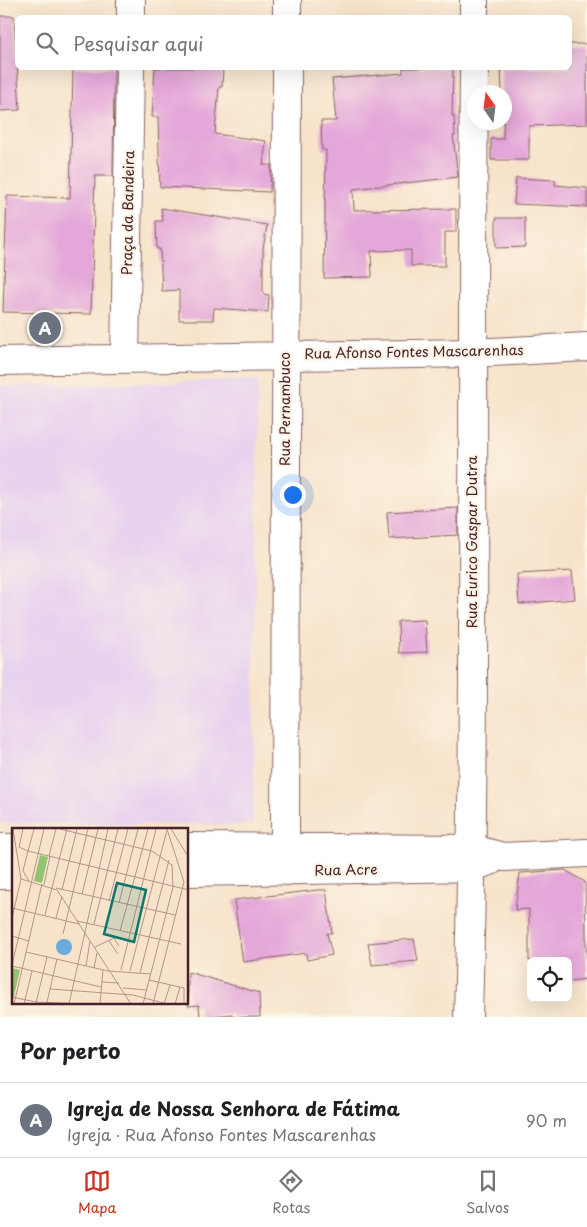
<!DOCTYPE html>
<html lang="pt">
<meta charset="utf-8">
<style>
:root{--surface:#fff;--page:#f2f2f2;--text:#202124;--muted:#757577;--line:#e0e0e0;--accent:#c8321e}
body{margin:0;font-family:"Playpen Sans",sans-serif;background:var(--page);color:var(--text)}
.controls{position:absolute;right:15px;bottom:15px;display:grid;overflow:hidden;border-radius:8px;box-shadow:0 5px 20px #0002}
.controls button{width:45px;height:45px;display:grid;place-items:center;padding:0;border:0;border-bottom:1px solid var(--line);background:var(--surface);color:var(--text);font:25px sans-serif}
.compass{position:absolute;left:467px;top:85px;width:45px;height:45px;border-radius:50%;background:var(--surface);box-shadow:0 5px 20px #0002;rotate:346deg}
.you{position:absolute;left:292px;top:494px;width:18px;height:18px;margin:-12px;border:4px solid #fff;border-radius:50%;background:#1a73e8;box-shadow:0 0 0 8px #1a73e833}
.badge{display:grid;place-items:center;width:32px;height:32px;border-radius:50%;background:var(--accent);color:#fff;font-size:16px;font-weight:700}
.pin{position:absolute;translate:-50% -50%;border:2px solid #fff;box-shadow:0 1px 5px #0006}
.list{margin:0;padding:0;list-style:none}
h2{display:flex;justify-content:space-between;align-items:center;height:65px;margin:0;padding:0 20px;font-size:21px}
h2 small{font-size:16px;font-weight:400;color:var(--muted)}
.list li{display:grid;grid-template-columns:32px 1fr auto;gap:15px;align-items:center;box-sizing:border-box;height:75px;padding:0 20px;border-top:1px solid var(--line)}
.list b{display:block;font-size:19px;white-space:nowrap}
.list p{margin:0;font-size:16px;white-space:nowrap;color:var(--muted)}
.list em{font-size:16px;font-style:normal;color:var(--muted)}
.icon{flex:none;width:28px;height:28px;fill:none;stroke:currentColor;stroke-width:2;stroke-linecap:round;stroke-linejoin:round}
.map{position:relative;flex:none;width:587px;height:1017px;overflow:hidden}
.search{position:absolute;background:var(--surface);box-shadow:0 5px 20px #0002;left:15px;right:15px;top:15px;height:55px;display:flex;align-items:center;gap:12px;box-sizing:border-box;padding:0 18px;border-radius:8px;color:var(--muted);font-size:19px}
.sheet{height:140px;background:var(--surface)}
nav{display:flex;justify-content:space-around;align-items:center;box-sizing:border-box;height:70px;border-top:1px solid var(--line);background:var(--surface);font-size:14px;color:var(--muted)}
nav a{display:grid;justify-items:center;gap:2px}
nav .on{color:var(--accent)}
.map>svg:first-child{display:block}
.built{fill:#e7d2ef}
.building{fill:#e4a7d9}
.lines{fill:none;stroke-linecap:round;stroke-linejoin:round}
.street-casing{stroke:#876463;stroke-width:30}
.street{stroke:#fff;stroke-width:28}
.labels{text-anchor:middle;stroke-width:4.5;stroke-linejoin:round;paint-order:stroke}
.street-label{font-size:14px;fill:#4a1f2b;stroke:#fcf5e5}
.inset-road{fill:none;stroke:#b2958a;stroke-width:1}
.view{fill:#0f766e;fill-opacity:0.15;stroke:#0f766e;stroke-width:2.5}
.inset-edge{fill:none;stroke:#4a1f2b;stroke-width:2.5}
</style>
<div class="map">
<svg width="587" height="1017" viewBox="0 0 587 1017">
<rect width="100%" height="100%" fill="#fcf5e5"/>
<filter id="ink" filterUnits="userSpaceOnUse"><feTurbulence type="fractalNoise" baseFrequency=".02" numOctaves="2"/><feDisplacementMap in="SourceGraphic" scale="10" xChannelSelector="R" yChannelSelector="G"/><feConvolveMatrix kernelMatrix="1 2 1 2 8 2 1 2 1" color-interpolation-filters="sRGB"/></filter>
<filter id="wash" filterUnits="userSpaceOnUse"><feTurbulence type="fractalNoise" baseFrequency=".0096" numOctaves="4" result="noise"/><feDisplacementMap in="SourceGraphic" scale="20" xChannelSelector="R" yChannelSelector="G"/><feGaussianBlur stdDeviation="1.12" result="paint"/><feColorMatrix in="noise" values="0 0 0 0 0 0 0 0 0 0 0 0 0 0 0 0 0 1.4 0 .05"/><feComposite in="paint" operator="in"/></filter>
<g filter="url(#wash)">
<rect width="100%" height="100%" fill="#f7e3ca"/>
<path class="built" d="M 258,380 L 253,825 L 0,823 L 0,386 Z"/>
<g id="blocks">
<path class="building" d="M 0,16 L 14,16 L 20,110 L 0,111 Z
M 570,44 L 587,44 L 587,124 L 529,126 L 529,160 L 491,160 L 491,139 L 503,139 L 504,92 L 502,92 L 501,68 L 570,68 Z
M 73,68 L 114,68 L 113,176 L 95,176 L 91,314 L 3,312 L 7,196 L 70,198 Z
M 155,68 L 223,68 L 222,87 L 219,87 L 215,134 L 266,141 L 263,165 L 271,165 L 270,192 L 160,187 L 158,117 L 152,117 Z
M 403,68 L 453,68 L 452,116 L 454,116 L 455,136 L 453,136 L 458,177 L 353,189 L 354,210 L 456,209 L 456,232 L 445,232 L 445,266 L 411,266 L 411,250 L 371,251 L 372,277 L 324,278 L 326,150 L 322,150 L 321,121 L 336,121 L 332,79 L 403,73 Z
M 516,178 L 555,180 L 555,185 L 587,188 L 587,207 L 514,204 Z
M 161,208 L 267,225 L 263,249 L 263,294 L 269,295 L 268,312 L 214,308 L 213,320 L 179,320 L 179,290 L 162,291 L 160,249 L 157,249 L 156,221 L 163,221 Z
M 496,218 L 525,218 L 525,247 L 496,248 Z
M 458,508 L 458,535 L 389,539 L 387,512 Z
M 572,571 L 575,599 L 519,604 L 517,574 Z
M 425,620 L 427,652 L 399,653 L 398,621 Z
M 565,870 L 585,882 L 587,979 L 568,981 L 568,961 L 529,961 L 529,909 L 515,910 L 520,873 Z
M 318,890 L 326,890 L 332,933 L 327,933 L 332,955 L 307,960 L 306,953 L 243,962 L 234,900 Z
M 414,939 L 418,961 L 372,965 L 368,943 Z
M 188,972 L 259,993 L 260,1017 L 232,1017 L 232,1014 L 200,1017 L 199,1005 L 188,1006 Z"/>
</g>
</g>
<g filter="url(#ink)">
<use href="#blocks" fill-opacity="0" stroke="#876463" stroke-width="1"/>
<g class="lines">
<g class="street-casing">
<path id="street" d="M 131,18 L 131,0
M 287,18 L 287,0
M 474,18 L 474,0
M 287,68 L 285,847 L 287,871
M 125,358 L 130,68
M 0,361 L 472,353 L 587,347
M 188,847 L 473,849 L 503,857 L 587,853
M 0,848 L 14,848
M 188,872 L 472,867 L 490,861
M 0,875 L 14,875
M 468,1017 C 477,701 471,384 474,68"/>
</g>
<use href="#street" class="street"/>
</g>
</g>
<g class="labels">
<g class="street-label">
<text transform="translate(128 213) rotate(-89)" y="5">Praça da Bandeira</text>
<text transform="translate(414 352) rotate(-1)" y="5">Rua Afonso Fontes Mascarenhas</text>
<text transform="translate(285 409) rotate(-90)" y="5">Rua Pernambuco</text>
<text transform="translate(472 542) rotate(-90)" y="5">Rua Eurico Gaspar Dutra</text>
<text transform="translate(346 870) rotate(-1)" y="5">Rua Acre</text>
</g>
</g>
<g transform="translate(12 828)">
<rect width="176" height="176" fill="#f7e3ca"/>
<path d="M 28,27 L 36,29 L 30,55 L 22,53 ZM 0,140 L 8,142 L 2,168 L 0,168 Z" fill="#92c373"/>
<path d="M44 119a8 8 0 1 1 16 0a8 8 0 1 1-16 0Z" fill="#69abdd"/>
<path class="inset-road" d="M 1,1 L 9,51 L 45,62 L 119,176M 11,1 L 7,19 L 16,23 L 11,43 L 17,53M 22,1 L 16,23 L 177,62M 48,1 L 140,23 L 160,37 L 161,59 L 131,176M 159,1 L 177,30M 37,28 L 44,1M 47,32 L 55,1M 32,57 L 38,28M 44,60 L 163,87M 50,62 L 65,1M 70,66 L 86,1M 97,73 L 116,1M 107,75 L 126,1M 0,80 L 67,96M 33,87 L 47,32M 0,90 L 9,51M 44,90 L 50,68M 65,93 L 169,116M 82,96 L 106,1M 108,103 L 136,1M 51,106 L 76,1M 0,108 L 17,113M 97,113 L 106,126M 83,119 L 102,110 L 107,118M 14,124 L 96,143 L 139,146M 0,137 L 32,1M 0,138 L 89,159M 74,138 L 78,113M 82,140 L 85,125M 109,142 L 144,1M 118,143 L 155,2M 128,145 L 157,32M 137,152 L 172,160 L 172,176M 90,154 L 107,155M 111,160 L 135,162M 38,161 L 121,167 L 155,176M 0,169 L 24,174 L 71,176M 35,174 L 45,131M 24,175 L 35,129M 2,176 L 30,56M 12,176 L 20,143M 57,176 L 96,1M 88,176 L 91,142M 141,176 L 172,54 L 155,1M 152,176 L 158,157M 163,176 L 168,159"/>
<path class="view" d="M 105,55 L 134,62 L 122,114 L 92,106 Z"/>
<rect width="176" height="176" class="inset-edge"/>
</g>
</svg>
<div class="controls">
<button><svg class="icon" aria-label="locate" viewBox="0 0 24 24"><circle cx="12" cy="12" r="6"/><path d="M12 2v4M12 18v4M2 12h4M18 12h4"/></svg></button>
</div>
<svg class="compass" viewBox="-18 -18 36 36"><path d="M0-13l5 13h-10z" fill="#e53935"/><path d="M0 13l5-13h-10z" fill="#757577"/></svg>
<div class="you"></div>
<div class="pin badge" style="left:45px;top:328px;background:#6b7280">A</div>
<div class="search"><svg class="icon" aria-label="search" viewBox="0 0 24 24"><circle cx="10" cy="10" r="6"/><path d="M15 15l6 6"/></svg>Pesquisar aqui</div>
</div>
<section class="sheet">
<h2>Por perto<small></small></h2>
<ul class="list">
<li><span class="badge" style="background:#6b7280">A</span><div><b>Igreja de Nossa Senhora de Fátima</b><p>Igreja · Rua Afonso Fontes Mascarenhas</p></div><em>90 m</em></li>
</ul>
</section>
<nav>
<a class="on"><svg class="icon" aria-label="map" viewBox="0 0 24 24"><path d="M3 6l6-2 6 2 6-2v14l-6 2-6-2-6 2zM9 4v14M15 6v14"/></svg>Mapa</a>
<a><svg class="icon" aria-label="directions" viewBox="0 0 24 24"><path d="M12 3l9 9-9 9-9-9zM9 14v-3h6M13 9l2 2-2 2"/></svg>Rotas</a>
<a><svg class="icon" aria-label="saved" viewBox="0 0 24 24"><path d="M7 4h10v16l-5-4-5 4z"/></svg>Salvos</a>
</nav>
